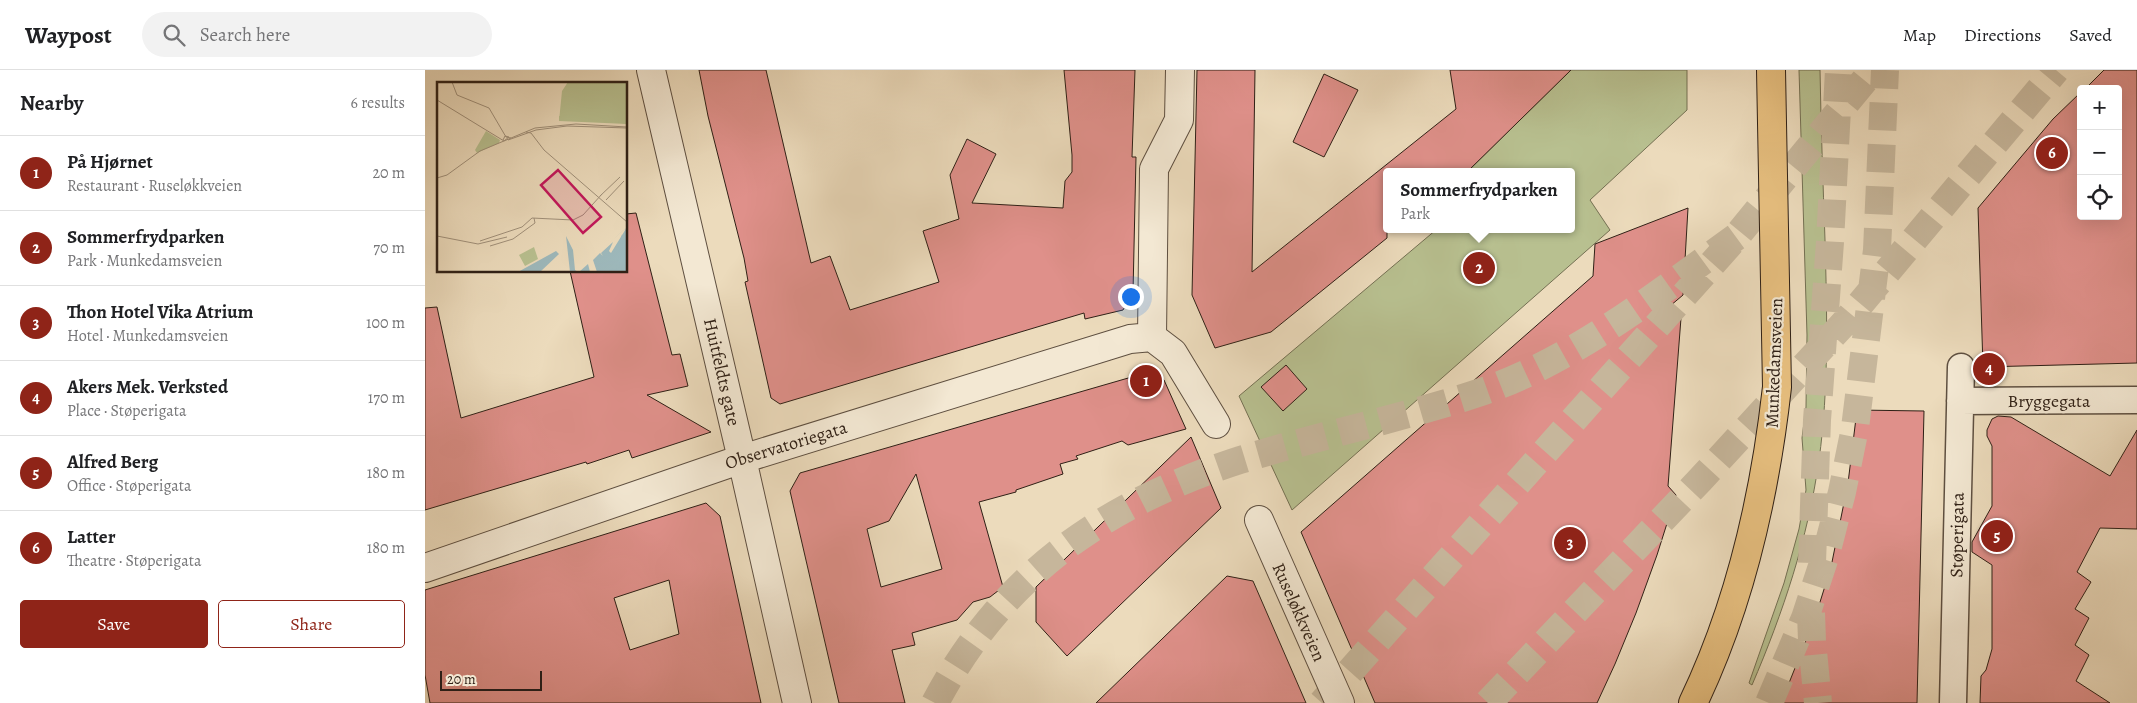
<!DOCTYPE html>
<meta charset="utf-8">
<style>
:root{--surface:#fff;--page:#f2f2f2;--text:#202124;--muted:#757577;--line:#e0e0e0;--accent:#8f2418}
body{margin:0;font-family:Alegreya,serif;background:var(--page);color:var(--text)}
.controls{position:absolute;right:15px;top:15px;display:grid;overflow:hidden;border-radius:5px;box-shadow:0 5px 20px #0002}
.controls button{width:45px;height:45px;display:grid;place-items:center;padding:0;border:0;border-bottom:1px solid var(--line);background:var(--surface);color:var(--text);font:25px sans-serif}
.scale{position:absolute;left:15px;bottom:12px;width:102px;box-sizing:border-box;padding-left:5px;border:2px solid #2f2016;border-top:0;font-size:14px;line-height:18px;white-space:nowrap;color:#2f2016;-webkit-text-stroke:4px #f3e8d3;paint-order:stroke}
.you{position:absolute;left:705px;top:226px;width:18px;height:18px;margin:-12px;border:4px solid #fff;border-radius:50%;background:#1a73e8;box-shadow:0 0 0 8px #1a73e833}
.badge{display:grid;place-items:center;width:32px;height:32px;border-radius:50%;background:var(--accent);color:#fff;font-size:16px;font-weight:700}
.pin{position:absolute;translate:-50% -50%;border:2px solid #fff;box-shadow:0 1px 5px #0006}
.popup{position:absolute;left:958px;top:98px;width:192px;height:65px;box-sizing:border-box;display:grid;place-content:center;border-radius:5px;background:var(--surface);filter:drop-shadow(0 1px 4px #0005);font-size:16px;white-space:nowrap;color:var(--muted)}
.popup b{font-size:19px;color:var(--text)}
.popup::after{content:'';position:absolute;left:50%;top:100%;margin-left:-10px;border:10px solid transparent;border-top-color:var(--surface)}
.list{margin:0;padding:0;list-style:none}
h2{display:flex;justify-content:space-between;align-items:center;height:65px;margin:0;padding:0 20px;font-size:21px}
h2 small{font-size:16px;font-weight:400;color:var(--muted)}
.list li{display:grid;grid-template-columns:32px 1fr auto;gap:15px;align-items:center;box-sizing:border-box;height:75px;padding:0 20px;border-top:1px solid var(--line)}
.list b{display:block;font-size:19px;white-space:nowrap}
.list p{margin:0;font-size:16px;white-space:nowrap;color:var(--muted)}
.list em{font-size:16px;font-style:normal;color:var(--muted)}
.actions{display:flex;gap:10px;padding:15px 20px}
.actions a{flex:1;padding:11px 0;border:1px solid var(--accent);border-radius:5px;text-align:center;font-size:18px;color:var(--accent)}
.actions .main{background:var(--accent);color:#fff}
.icon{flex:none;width:28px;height:28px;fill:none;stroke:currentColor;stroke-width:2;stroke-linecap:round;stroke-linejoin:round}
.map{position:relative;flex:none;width:1712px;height:633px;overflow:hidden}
header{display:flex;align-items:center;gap:30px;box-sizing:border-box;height:70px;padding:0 25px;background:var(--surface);border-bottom:1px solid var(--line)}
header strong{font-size:24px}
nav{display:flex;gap:28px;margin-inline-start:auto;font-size:18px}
.search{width:350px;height:45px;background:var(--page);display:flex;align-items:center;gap:12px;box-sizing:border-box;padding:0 18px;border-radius:28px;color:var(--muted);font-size:19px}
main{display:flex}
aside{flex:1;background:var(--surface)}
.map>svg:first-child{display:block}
.green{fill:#b8c090;stroke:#747053}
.building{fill:#df908a;stroke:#2f2016;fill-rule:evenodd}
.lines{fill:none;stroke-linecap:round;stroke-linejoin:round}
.trunk-tunnel{stroke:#c6b69b;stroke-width:28;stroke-dasharray:28 14;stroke-linecap:butt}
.pedestrian-casing{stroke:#5e4f40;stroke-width:29}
.minor-casing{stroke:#5e4f40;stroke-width:30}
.trunk-casing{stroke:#2f2016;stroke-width:30}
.pedestrian{stroke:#f3e8d3;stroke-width:26}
.minor{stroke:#f3e8d3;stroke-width:28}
.trunk{stroke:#e6be7e;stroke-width:28}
.labels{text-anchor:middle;stroke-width:4.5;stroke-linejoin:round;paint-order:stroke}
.street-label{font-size:18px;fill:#2f2016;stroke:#f3e8d3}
.inset-river{fill:none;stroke:#9db8bb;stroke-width:2.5}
.inset-road{fill:none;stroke:#a0907a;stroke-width:1}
.view{fill:#c2185b;fill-opacity:0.15;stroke:#c2185b;stroke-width:2.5}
.inset-edge{fill:none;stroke:#2f2016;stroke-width:2.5}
</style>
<header>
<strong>Waypost</strong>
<div class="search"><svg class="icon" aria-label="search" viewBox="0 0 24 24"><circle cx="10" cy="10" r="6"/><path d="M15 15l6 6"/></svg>Search here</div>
<nav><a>Map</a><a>Directions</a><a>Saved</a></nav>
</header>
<main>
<aside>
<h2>Nearby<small>6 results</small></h2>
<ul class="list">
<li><span class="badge">1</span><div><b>På Hjørnet</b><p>Restaurant · Ruseløkkveien</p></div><em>20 m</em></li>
<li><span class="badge">2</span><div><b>Sommerfrydparken</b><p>Park · Munkedamsveien</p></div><em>70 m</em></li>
<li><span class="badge">3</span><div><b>Thon Hotel Vika Atrium</b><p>Hotel · Munkedamsveien</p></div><em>100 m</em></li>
<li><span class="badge">4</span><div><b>Akers Mek. Verksted</b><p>Place · Støperigata</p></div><em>170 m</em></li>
<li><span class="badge">5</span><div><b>Alfred Berg</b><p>Office · Støperigata</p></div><em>180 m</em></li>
<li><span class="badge">6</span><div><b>Latter</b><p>Theatre · Støperigata</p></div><em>180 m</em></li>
</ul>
<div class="actions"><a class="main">Save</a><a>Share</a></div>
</aside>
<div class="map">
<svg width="1712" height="633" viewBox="0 0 1712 633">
<rect width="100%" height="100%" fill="#ecdbbc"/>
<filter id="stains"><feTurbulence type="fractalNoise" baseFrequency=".004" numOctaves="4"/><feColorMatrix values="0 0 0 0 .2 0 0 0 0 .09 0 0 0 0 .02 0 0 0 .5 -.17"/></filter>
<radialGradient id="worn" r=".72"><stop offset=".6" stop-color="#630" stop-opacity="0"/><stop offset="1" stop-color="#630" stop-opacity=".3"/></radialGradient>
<path class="green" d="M 1146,0 L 1262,0 L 1262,40 L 1165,130 L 1185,160 L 867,440 L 814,326 L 1012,159 L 1146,159 L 1146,102 L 1042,102 Z
M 1374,0 L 1395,0 C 1396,57 1398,114 1400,170 C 1402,243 1404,318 1394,390 C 1383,468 1358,543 1327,615 L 1324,613 L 1359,513 L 1374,459 L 1381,420 L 1377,368 L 1381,337 L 1382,265 Z"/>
<path class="building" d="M 274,0 L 341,0 L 386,193 L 405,186 L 425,240 L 514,212 L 498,161 L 534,149 L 525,105 L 542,69 L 571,84 L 547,133 L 638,138 L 640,111 L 647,102 L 647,85 L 639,0 L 710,0 L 707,87 L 711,87 L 708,223 L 698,240 L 660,249 L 659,243 L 355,334 L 346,328 L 320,212 L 323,211 L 319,188 L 283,46 Z
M 772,0 L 830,0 L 827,202 L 1031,39 L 1025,0 L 1146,0 L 1042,102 L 962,102 L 962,168 L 846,262 L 790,278 L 767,225 Z
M 1679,0 L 1712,0 L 1712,293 L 1558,297 L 1553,138 L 1628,49 L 1656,22 L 1656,146 L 1693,146 L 1693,19 L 1660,19 Z
M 899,4 L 933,20 L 899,87 L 868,72 Z
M 1263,138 L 1258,225 L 1245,236 L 1256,248 L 1243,416 L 1251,425 L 1232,485 L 1211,543 L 1190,594 L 1172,633 L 950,633 L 876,462 L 1168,206 L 1170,174 Z
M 211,143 L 247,285 L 255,284 L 263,316 L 222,325 L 286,362 L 207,388 L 204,380 L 162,394 L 161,392 L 0,440 L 0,238 L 12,237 L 36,348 L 169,307 L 145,201 L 201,201 L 201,144 Z
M 861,295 L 882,319 L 858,341 L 836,317 Z
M 724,302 L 739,310 L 761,359 L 703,375 L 697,371 L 651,386 L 653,389 L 635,394 L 638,404 L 591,420 L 591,422 L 554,432 L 578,517 L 565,527 L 548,532 L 532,550 L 487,563 L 490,575 L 467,580 L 480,633 L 414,633 L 365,421 L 375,403 ZM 491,404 L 517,499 L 456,517 L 442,459 L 464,451 Z
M 1432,340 L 1499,341 L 1492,633 L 1356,633 L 1390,548 L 1406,497 L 1423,413 Z
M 1573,346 L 1586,347 L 1685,406 L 1712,360 L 1712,459 L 1675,458 L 1652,502 L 1666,512 L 1650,539 L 1664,548 L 1650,575 L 1664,585 L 1651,611 L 1685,633 L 1555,633 L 1556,606 L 1561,600 L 1567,579 L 1567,495 L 1547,482 L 1547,472 L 1567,436 L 1567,376 L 1562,366 L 1562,360 L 1567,349 Z
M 766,367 L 796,438 L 642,586 L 611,552 L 611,517 Z
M 281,433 L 295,446 L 336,633 L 5,633 L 0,605 L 0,520 ZM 244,510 L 254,564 L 205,580 L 189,528 Z
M 802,506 L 828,511 L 881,633 L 671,633 Z"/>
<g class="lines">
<path class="trunk-tunnel" d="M 1387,493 L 1392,350 L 1405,172 L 1414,0
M 1386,543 L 1387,571 L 1393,633
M 510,633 C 577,505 679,434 815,390 C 896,365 979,348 1059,321 C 1152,288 1232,224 1311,167
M 897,633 L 1311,167 L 1448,0
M 1063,633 L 1275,410 L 1421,251 L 1631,0
M 1344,633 L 1380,548 L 1401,484 L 1417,422 L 1430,358 L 1452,180 L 1460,0"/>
<g class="pedestrian-casing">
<path id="pedestrian" d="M 1535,331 L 1712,330
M 1528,633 L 1536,297"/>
</g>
<g class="minor-casing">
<path id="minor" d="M 226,0 L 317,389 L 372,633
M 727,267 L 729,99 L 754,50 L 755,0
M 727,267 L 748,283 L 791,354
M 834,450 L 915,633
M 0,498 L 317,389 L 705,269 L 727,267"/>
</g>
<g class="trunk-casing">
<path id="trunk" d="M 1268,633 C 1315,535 1340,425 1352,317 L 1346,0"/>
</g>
<use href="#pedestrian" class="pedestrian"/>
<use href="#minor" class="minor"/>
<use href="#trunk" class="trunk"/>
</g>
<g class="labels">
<g class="street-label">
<text transform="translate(1349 293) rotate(-88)" y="6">Munkedamsveien</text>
<text transform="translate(297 302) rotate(77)" y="6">Huitfeldts gate</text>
<text x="1624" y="337">Bryggegata</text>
<text transform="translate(361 375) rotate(-17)" y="6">Observatoriegata</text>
<text transform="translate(1532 465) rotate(-89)" y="6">Støperigata</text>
<text transform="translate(874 542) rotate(66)" y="6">Ruseløkkveien</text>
</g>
</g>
<g transform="translate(12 12)">
<rect width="190" height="190" fill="#ecdbbc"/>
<path d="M 131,0 L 190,0 L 190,42 L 122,39 L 125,9 ZM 49,49 L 63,58 L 62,61 L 40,71 L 38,68 ZM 97,165 L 101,177 L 88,184 L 82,173 Z" fill="#b8c090"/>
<path d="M 131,0 L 140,0 L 149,7 L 149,0 L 161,0 L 156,9 L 137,15 L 125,12 ZM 156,10 L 166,18 L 160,28 L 168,33 L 164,39 L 122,39 L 122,34 L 138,33 L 142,21 L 138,20 L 138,16 L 148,13 L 146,26 L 142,29 L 148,36 L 155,26 L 153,11 ZM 178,22 L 190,24 L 190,42 L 166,38 Z" fill="#b8c090"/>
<path d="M 190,145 L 190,190 L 133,190 L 129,154 L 136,168 L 138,188 L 141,190 ZM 119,169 L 122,172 L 103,190 L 81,190 Z" fill="#9db8bb"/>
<path d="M 190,145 L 174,171 L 172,169 L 176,160 L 164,171 L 166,174 L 163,171 L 156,178 L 160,190 L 153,190 L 151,182 L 142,190 L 138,190 Z" fill="#ecdbbc"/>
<path class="inset-river" d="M 180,190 L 186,153M 185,190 L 190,167"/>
<path class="inset-road" d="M 15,0 L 20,13 L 52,26 L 69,55 L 74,56M 0,18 L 67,59 L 72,55 L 68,54 L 66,58M 89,50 L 94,51 L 107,68 L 190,140M 71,58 L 99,48 L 130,44 L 190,46M 0,96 L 10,93 L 43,69 L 98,46 L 139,42 L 190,45M 163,114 L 183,95M 169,118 L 187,99M 0,154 L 41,162 L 70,155M 43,159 L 85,145 L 95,136 L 136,138 L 146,133 L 165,112M 53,164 L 76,157 L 98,141 L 97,136"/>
<path class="view" d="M 121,88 L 164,135 L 146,151 L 104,103 Z"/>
<rect width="190" height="190" class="inset-edge"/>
</g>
<rect width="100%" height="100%" filter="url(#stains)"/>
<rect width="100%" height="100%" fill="url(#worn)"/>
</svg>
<div class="controls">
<button>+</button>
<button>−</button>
<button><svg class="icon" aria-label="locate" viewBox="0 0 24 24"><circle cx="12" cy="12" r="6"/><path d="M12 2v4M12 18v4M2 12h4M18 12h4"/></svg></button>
</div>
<div class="scale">20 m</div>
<div class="you"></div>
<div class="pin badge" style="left:721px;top:311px">1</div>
<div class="pin badge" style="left:1054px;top:198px">2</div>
<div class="popup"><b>Sommerfrydparken</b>Park</div>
<div class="pin badge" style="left:1145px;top:473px">3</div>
<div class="pin badge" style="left:1564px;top:299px">4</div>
<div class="pin badge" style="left:1572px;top:466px">5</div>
<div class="pin badge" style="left:1627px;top:83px">6</div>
</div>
</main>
